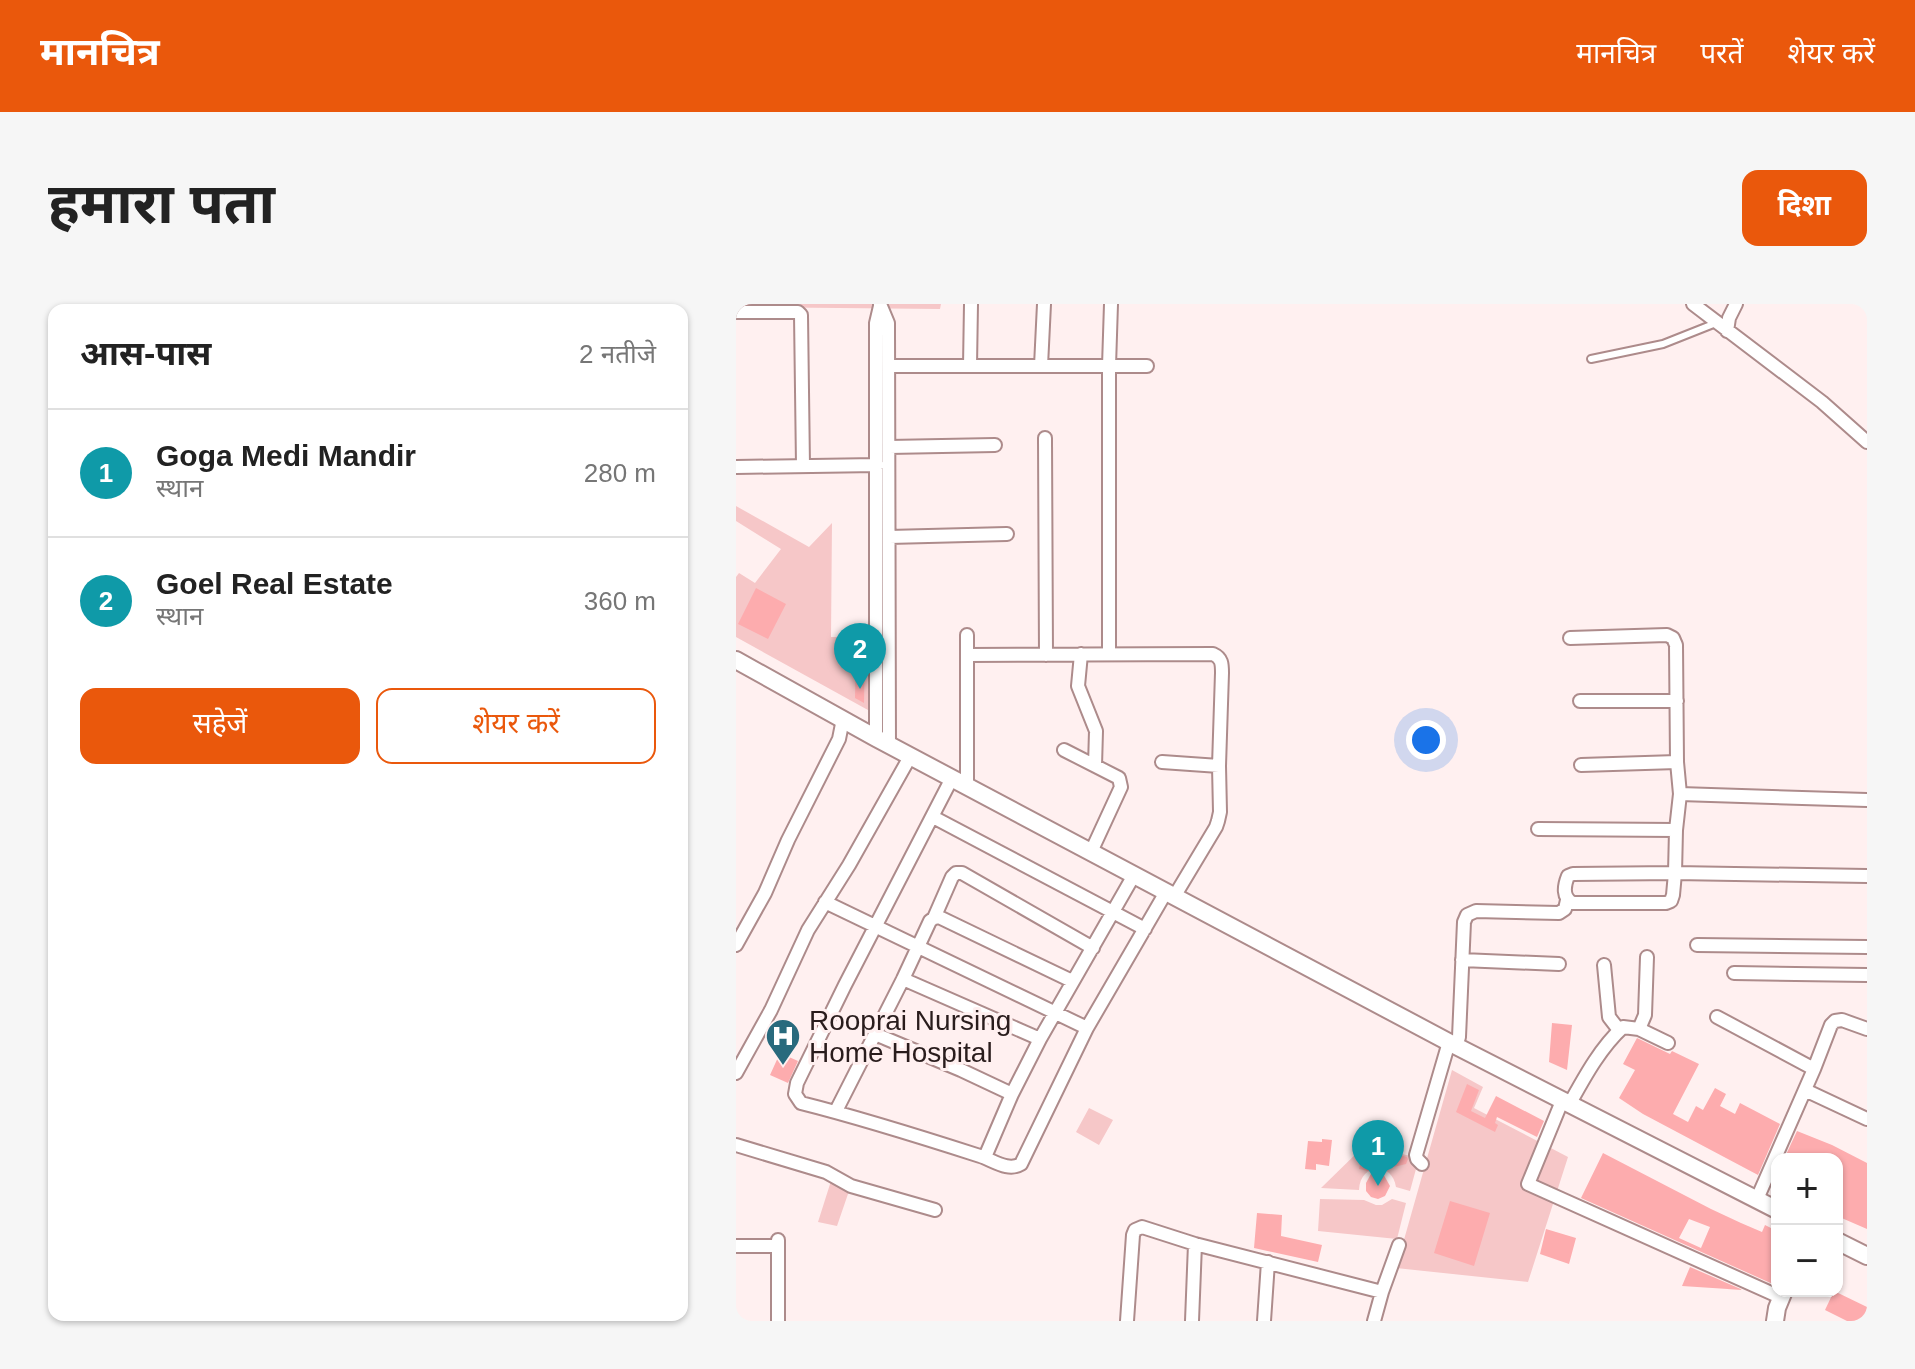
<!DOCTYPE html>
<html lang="hi">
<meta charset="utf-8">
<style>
:root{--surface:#fff;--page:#f6f6f6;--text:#222;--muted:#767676;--line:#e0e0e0;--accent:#ea580c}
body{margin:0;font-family:Helvetica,"Noto Sans Devanagari",sans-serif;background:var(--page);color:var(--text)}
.controls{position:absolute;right:24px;bottom:24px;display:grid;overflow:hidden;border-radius:16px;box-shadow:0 2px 6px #0004}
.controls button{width:72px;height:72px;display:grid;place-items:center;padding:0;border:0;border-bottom:2px solid var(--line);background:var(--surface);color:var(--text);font:40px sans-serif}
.you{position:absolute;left:690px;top:436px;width:28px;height:28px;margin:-20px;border:6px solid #fff;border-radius:50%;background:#1a73e8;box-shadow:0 0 0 12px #1a73e833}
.badge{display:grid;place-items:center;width:52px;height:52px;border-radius:50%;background:var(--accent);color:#fff;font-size:26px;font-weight:700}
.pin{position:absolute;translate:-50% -66px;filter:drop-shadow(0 2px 4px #0008)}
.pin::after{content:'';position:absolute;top:42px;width:28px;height:24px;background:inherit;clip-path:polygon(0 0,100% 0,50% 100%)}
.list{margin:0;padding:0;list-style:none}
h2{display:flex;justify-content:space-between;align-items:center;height:104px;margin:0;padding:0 32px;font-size:34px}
h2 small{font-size:26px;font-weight:400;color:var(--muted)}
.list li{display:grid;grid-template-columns:52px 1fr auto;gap:24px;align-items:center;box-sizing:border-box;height:128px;padding:0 32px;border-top:2px solid var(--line)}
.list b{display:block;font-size:30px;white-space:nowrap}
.list p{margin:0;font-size:26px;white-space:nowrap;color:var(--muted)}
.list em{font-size:26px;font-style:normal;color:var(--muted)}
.actions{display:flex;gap:16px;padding:24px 32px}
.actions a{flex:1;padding:18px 0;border:2px solid var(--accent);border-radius:16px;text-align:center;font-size:28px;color:var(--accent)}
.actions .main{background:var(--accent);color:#fff}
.map{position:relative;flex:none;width:1131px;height:1017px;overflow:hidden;border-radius:16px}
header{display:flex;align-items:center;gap:48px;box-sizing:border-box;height:112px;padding:0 40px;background:var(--accent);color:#fff}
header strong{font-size:38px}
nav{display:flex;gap:44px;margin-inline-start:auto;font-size:28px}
.intro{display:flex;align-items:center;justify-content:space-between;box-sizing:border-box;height:192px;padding:0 48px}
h1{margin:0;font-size:56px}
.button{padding:20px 36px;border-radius:16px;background:var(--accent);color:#fff;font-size:28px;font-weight:700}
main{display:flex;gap:48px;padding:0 48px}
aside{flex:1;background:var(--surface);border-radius:16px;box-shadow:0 2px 6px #0004}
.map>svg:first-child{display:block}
.green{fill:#f6c7c8}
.building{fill:#fdacae;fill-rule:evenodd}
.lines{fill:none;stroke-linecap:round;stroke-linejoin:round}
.lane-casing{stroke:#ad8b8b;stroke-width:10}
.street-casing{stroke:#ad8b8b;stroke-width:16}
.secondary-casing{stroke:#ad8b8b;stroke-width:20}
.lane{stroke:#fff;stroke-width:6}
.street{stroke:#fff;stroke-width:12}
.secondary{stroke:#fff;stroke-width:16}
.labels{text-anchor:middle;stroke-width:6;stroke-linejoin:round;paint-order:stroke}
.poi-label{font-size:28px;fill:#291c1c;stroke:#fff0f0;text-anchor:start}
</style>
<header>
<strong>मानचित्र</strong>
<nav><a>मानचित्र</a><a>परतें</a><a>शेयर करें</a></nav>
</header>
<div class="intro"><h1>हमारा पता</h1><a class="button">दिशा</a></div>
<main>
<aside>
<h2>आस-पास<small>2 नतीजे</small></h2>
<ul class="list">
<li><span class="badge" style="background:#0f9aa8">1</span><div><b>Goga Medi Mandir</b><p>स्थान</p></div><em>280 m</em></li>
<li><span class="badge" style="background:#0f9aa8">2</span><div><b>Goel Real Estate</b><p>स्थान</p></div><em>360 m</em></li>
</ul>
<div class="actions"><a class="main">सहेजें</a><a>शेयर करें</a></div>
</aside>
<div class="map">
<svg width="1131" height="1017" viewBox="0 0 1131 1017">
<rect width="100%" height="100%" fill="#fff0f0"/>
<path class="green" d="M 0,0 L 205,0 L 204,5 L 0,3 Z
M 0,202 L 73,243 L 96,219 L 95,333 L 141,333 L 141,411 L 0,333 L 0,273 L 3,269 L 19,279 L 45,245 L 0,217 Z
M 716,766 L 747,783 L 738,804 L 832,853 L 792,978 L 660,964 Z
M 353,804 L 377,816 L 363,841 L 340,828 Z
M 628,842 L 675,852 L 676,860 L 680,865 L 674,887 L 660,883 C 656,857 624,859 623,886 L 585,884 Z
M 95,877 L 113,887 L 101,922 L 82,918 Z
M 584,895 L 628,896 L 640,901 L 646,901 L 656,895 L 670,899 L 661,935 L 582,927 Z"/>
<path class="building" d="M 20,284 L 50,300 L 32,335 L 2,320 Z
M 120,340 L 129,341 L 128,399 L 119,394 Z
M 816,719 L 836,721 L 831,766 L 813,758 Z
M 901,734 L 934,750 L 936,747 L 963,760 L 937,810 L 952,818 L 960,802 L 967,806 L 979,784 L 990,790 L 984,802 L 999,810 L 1004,799 L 1044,820 L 1022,871 L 907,810 L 883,794 L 899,766 L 887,760 Z
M 44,749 L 62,757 L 52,779 L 34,771 Z
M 731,780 L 743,786 L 735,807 L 749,814 L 760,792 L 808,817 L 801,833 L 761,813 L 759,819 L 762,821 L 759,828 L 720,808 Z
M 1061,827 L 1096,841 L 1131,859 L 1131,925 L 1101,912 L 1101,855 L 1048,855 Z
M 586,835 L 596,836 L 593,862 L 580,860 L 580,866 L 569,865 L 572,837 L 586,838 Z
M 643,846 L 671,853 L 672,855 L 670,860 L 645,866 L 654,882 L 649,892 L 642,895 L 635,893 L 630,887 L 630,879 L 636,868 L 623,865 L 627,848 L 642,852 Z
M 867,849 L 975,905 L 1005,919 L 1026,928 L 1029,921 L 1041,927 L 1041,979 L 1039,981 L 845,894 ZM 953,915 L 974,923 L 965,944 L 943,934 Z
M 714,897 L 754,909 L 738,962 L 698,949 Z
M 521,909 L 546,911 L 545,932 L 586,941 L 582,958 L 518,944 Z
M 810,925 L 840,934 L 833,960 L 804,950 Z
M 954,963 L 1007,986 L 946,982 Z
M 1098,987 L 1131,1003 L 1131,1017 L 1111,1017 L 1089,1006 Z"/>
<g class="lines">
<g class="lane-casing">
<path id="lane" d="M 855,55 L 927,40 L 980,19"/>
</g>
<g class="street-casing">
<path id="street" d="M 144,0 L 152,19 L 153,440
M 957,0 L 1086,98 L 1131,138
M 0,8 L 62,8 L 65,11 L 67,162
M 991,27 L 993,14 L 1000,0
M 153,62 L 411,62
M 234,62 L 235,0
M 305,62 L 308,0
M 309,134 L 310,351
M 153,143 L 259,141
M 0,163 L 141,161
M 153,233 L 271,230
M 834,334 L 931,331 L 937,334 L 940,341 L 941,458 L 944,490 L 940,526 L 939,569 L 937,591 L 935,597 L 930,599 L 837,599 C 826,594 828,582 832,572 L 837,570 L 939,569 L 1131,572
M 373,349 L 373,62 L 375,0
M 345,350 L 342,382 L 360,427 L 359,462
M 231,351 L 477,350 C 486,354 486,360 486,369 L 483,462 L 484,508 L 482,517 L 480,523 L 438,593
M 844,397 L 941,397
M 140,434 L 140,19 L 144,2
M 328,446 L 383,474 L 385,483 L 355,548
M 426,458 L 483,462
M 845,461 L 941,458
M 216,474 L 109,681 L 61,779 L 59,790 L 65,799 C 125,814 185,833 244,852 C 257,856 272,868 285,860 L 351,724 L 430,588
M 231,481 L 231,331
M 944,490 L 1131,496
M 197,513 L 409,625
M 802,525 L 940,526
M 89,598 L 351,724
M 198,614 L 216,573 L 220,569 L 226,569 L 357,644
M 0,641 L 29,589 L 52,536 L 103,435 L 107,415
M 961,641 L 1131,643
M 726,656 L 823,660
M 868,661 L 873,713 L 883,726
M 998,669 L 1131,671
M 167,675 L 304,735
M 981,713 L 1078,765
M 903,725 L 909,711 L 911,653
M 139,730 L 225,766 L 276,790
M 720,742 L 723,733 L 728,618 L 731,611 L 740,607 L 823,609 L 829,605 L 831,596
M 0,769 L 35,706 L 72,626 L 113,561 L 175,451
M 1069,786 L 1131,815
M 826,797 L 792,880 L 1044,993
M 833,801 C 848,774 864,744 887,723 L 903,725 L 932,739
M 100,807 L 167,675 L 194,617 L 198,614 L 203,613 L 336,677
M 0,841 L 90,868 L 115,882 L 199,906
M 249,853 L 276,790 L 304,735 L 398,571
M 686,860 L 681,855 L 680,851 L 713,738
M 1021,895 L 1078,765 L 1095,721 L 1099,717 L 1106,716 L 1131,725
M 42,936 L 42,1017
M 0,942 L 42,942
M 391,1017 L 397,931 L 399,926 L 406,923 L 459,940 L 646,988 L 663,941
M 456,1017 L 459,940
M 528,1017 L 532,958
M 638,1017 L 646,988"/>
</g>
<g class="secondary-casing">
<path id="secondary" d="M 0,356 L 140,434 L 720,742 L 1041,906
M 1101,937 L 1131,952
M 1039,1017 L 1041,1004 L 1048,987"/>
</g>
<use href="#lane" class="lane"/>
<use href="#street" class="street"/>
<use href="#secondary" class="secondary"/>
</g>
<defs>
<g id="hospital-pin" transform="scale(1.8)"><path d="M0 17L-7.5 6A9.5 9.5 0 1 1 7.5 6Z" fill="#296a7d" stroke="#fff0f0"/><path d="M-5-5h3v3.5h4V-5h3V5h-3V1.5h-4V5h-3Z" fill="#fff"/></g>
</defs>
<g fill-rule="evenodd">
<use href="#hospital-pin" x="47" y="732"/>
</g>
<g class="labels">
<g class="poi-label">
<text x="73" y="726">Rooprai Nursing<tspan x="73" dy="32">Home Hospital</tspan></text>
</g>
</g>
</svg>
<div class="controls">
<button>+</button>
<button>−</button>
</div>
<div class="you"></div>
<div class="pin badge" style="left:642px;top:882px;background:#0f9aa8">1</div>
<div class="pin badge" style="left:124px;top:385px;background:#0f9aa8">2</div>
</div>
</main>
